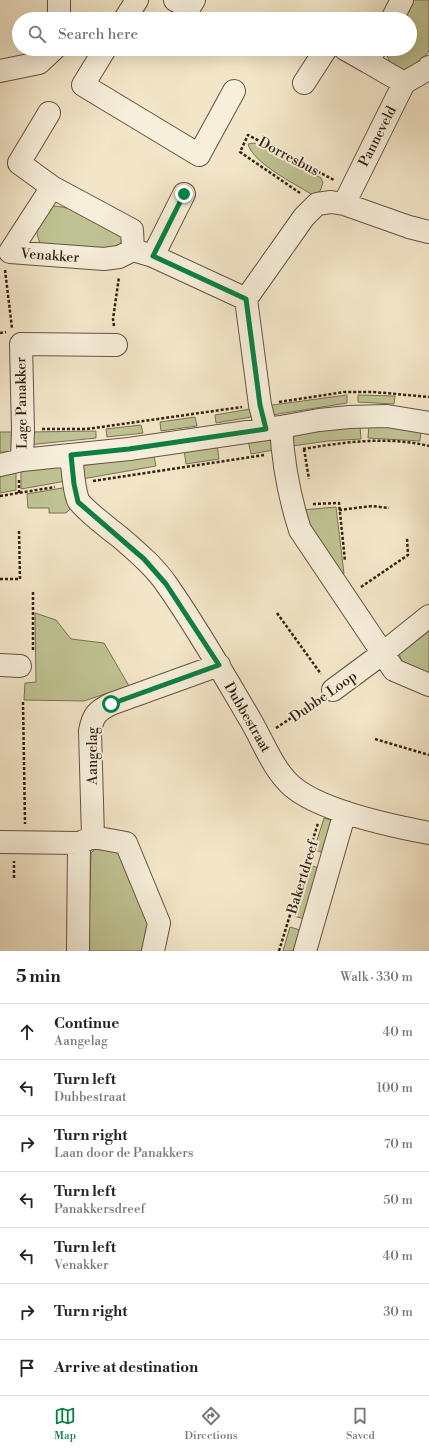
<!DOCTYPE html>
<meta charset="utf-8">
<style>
:root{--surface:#fff;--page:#f6f6f6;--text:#222;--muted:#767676;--line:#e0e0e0;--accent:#0b8043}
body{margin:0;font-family:"Libre Bodoni",serif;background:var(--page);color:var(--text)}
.stop{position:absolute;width:12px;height:12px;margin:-9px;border:3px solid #0b8043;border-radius:50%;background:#fff}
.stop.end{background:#0b8043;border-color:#fff;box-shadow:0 1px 4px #0008}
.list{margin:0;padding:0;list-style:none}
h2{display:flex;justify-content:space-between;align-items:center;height:52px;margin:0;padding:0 16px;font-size:17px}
h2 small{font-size:13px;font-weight:400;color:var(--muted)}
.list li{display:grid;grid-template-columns:26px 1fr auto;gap:12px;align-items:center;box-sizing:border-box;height:56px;padding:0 16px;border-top:1px solid var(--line)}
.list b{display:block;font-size:15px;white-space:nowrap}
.list p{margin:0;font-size:13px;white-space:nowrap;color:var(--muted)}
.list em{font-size:13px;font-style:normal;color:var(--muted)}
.icon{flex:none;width:22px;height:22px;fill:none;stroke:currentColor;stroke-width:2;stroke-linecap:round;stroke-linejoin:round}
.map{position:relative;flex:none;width:429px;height:951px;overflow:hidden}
.search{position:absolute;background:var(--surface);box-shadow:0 4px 16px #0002;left:12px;right:12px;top:12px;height:44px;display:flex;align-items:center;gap:10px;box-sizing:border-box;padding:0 14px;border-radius:22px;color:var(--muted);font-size:15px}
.sheet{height:444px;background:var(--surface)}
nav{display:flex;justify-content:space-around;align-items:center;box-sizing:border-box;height:56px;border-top:1px solid var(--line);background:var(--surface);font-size:11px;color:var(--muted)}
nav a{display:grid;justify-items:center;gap:2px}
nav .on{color:var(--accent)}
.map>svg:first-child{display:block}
.green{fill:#bfc393;stroke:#7a7254}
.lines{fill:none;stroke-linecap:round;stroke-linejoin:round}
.minor-casing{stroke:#655241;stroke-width:24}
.path{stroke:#362114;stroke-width:2.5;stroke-dasharray:3 2;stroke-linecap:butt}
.minor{stroke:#f7efdb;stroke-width:22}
.route{stroke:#0b8043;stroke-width:5}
.labels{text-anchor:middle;stroke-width:4;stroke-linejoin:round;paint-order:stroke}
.street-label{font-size:14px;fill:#362114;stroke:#f7efdb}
</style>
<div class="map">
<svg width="429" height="951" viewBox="0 0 429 951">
<rect width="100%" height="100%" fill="#f3e6c8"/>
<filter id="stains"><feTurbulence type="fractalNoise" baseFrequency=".005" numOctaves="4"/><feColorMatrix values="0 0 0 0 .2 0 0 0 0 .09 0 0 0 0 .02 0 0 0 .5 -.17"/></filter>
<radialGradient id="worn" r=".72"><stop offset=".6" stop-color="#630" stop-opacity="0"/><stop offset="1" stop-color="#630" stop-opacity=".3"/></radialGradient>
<path class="green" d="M 410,0 L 429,0 L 429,51 C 425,56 419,64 414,68 C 401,76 386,64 386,49 L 410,49 L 410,19 L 398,19 Z
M 254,143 L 298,164 L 321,178 L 323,183 L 320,191 L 314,195 L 311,194 C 295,184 253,163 248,144 Z
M 56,206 L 83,211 L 120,232 L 122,240 L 120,245 L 99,250 L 53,250 L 40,243 C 33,226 38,222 48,207 Z
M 347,395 L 347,403 L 266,416 L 265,406 Z
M 358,395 L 395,396 L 394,404 L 358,402 Z
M 250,409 L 251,417 L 216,423 L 215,415 Z
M 195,417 L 197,426 L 161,431 L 160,422 Z
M 141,425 L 143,433 L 107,437 L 106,429 Z
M 369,425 L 421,429 L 420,441 L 368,438 Z
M 360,426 L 361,439 L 328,441 L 292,446 L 289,433 Z
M 96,431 L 96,438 L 27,445 L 28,432 Z
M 0,432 L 15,432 L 16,452 L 0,452 Z
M 272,436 L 274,450 L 251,454 L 248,440 Z
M 217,445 L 219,459 L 186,464 L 184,449 Z
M 150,454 L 154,456 L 156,466 L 82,479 L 81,466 Z
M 65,466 L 66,481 L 21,489 L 21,471 Z
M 16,470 L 16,490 L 0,493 L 0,475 Z
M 68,487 L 71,508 L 66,513 L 49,513 L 49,508 L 28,508 L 27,494 Z
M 336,507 L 344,574 L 340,577 L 304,525 L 302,510 Z
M 35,613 L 56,620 L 71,639 L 104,643 L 129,686 L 84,701 L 24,700 L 25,683 L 36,682 Z
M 429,629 L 429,677 C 416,672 401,668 399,652 Z
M 324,818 L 334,821 L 324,853 L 314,850 Z
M 96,848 L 116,849 L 154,923 L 144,951 L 88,951 L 91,853 Z
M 309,865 L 319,868 L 304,919 L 294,916 Z
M 290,927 L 300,930 L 293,951 L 283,951 Z"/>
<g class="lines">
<g class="minor-casing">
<path id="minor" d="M 175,0 L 189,8 L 194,0
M 59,19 L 59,0
M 125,19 L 137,0
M 392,19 L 402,0
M 105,49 L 83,85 L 199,155 L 234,91
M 345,49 L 368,62
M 375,49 L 368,62 L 404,83 L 428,69 L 429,67
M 0,71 L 39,63 L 54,49
M 304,83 L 326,49
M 49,113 L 19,163 L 52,187
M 344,204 L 404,83
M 133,250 L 132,230 L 52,187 L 10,252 L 104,259 L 119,257 L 133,250 L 153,256 L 246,299
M 153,256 L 184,194
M 281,427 C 283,462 289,496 300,530 L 394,670 L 429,685
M 266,429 L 260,405 L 246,299 L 304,217 L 317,204 L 331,202 L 344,204 L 409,227 L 429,232
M 71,455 C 73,470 73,486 78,500 C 80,506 113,532 121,538 C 137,552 155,567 167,585 C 198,629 224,675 251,721 C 264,743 273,770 293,787 C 322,811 392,826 429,833
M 22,460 L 23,430 L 21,344 L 116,345
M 0,465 L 22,460 L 129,449 L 281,427 L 319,420 L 349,417 L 387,416 L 429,423
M 0,665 L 20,666
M 333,690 L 383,653 L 429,616
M 93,837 L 90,731 C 93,715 97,711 111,704 L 219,665
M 0,842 L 79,843 L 93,837 L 126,843 L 159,923 L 153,951
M 78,951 L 79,843
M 305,951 L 345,812"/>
</g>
<path class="path" d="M 300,193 L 240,152 L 248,135 L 334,180
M 5,270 L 12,328
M 114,326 L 113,319 L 119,277
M 0,333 L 6,332
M 279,402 L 344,392 L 374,392 L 429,397
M 42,429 L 87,429 L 242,407
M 303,449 C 344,442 388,436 429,446
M 304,449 L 309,479
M 93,481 L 264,455
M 19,493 L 19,480
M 0,496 L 55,487
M 313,504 L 339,503 L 345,561
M 339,510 L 372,506 L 389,508
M 0,579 L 20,579 L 19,531
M 361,587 L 408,555 L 407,538
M 33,592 L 33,651
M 277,613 L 321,674
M 23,702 L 25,824
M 276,728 L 317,701
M 375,739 L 429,755
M 14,878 L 14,861
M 279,951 L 318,823"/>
<use href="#minor" class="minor"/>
</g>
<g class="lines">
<path class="route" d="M 111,704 L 219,665 L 166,584 L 144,559 L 78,502 L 74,484 L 71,455 L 129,449 L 266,429 L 260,405 L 246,299 L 153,256 L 184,194"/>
</g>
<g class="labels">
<g class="street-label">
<text transform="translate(377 136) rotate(-63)" y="5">Panneveld</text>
<text transform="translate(289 156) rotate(28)" y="5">Dorresbus</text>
<text transform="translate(50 255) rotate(4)" y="5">Venakker</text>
<text transform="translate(21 403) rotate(-91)" y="5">Lage Panakker</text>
<text transform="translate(323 696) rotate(-35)" y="5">Dubbe Loop</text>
<text transform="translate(248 717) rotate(60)" y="5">Dubbestraat</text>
<text transform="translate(92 756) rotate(-90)" y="5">Aangelag</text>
<text transform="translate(302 877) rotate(-73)" y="5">Bakertdreef</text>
</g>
</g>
<rect width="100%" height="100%" filter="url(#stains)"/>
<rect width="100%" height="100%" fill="url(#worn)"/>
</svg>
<div class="stop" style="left:111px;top:704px"></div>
<div class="stop end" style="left:184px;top:194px"></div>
<div class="search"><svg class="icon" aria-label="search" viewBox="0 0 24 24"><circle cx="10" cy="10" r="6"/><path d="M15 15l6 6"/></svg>Search here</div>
</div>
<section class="sheet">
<h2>5 min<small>Walk · 330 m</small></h2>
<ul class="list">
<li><svg class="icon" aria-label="ahead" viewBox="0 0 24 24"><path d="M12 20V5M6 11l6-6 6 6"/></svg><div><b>Continue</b><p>Aangelag</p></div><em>40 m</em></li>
<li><svg class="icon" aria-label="left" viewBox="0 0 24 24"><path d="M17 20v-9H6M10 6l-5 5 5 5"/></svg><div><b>Turn left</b><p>Dubbestraat</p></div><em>100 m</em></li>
<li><svg class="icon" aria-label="right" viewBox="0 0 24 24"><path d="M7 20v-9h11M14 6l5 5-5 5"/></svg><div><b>Turn right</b><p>Laan door de Panakkers</p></div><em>70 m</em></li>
<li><svg class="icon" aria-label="left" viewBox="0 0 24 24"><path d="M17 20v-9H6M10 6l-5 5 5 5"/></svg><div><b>Turn left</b><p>Panakkersdreef</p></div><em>50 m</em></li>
<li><svg class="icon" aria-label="left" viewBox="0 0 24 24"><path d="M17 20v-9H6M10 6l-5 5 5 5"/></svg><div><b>Turn left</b><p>Venakker</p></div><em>40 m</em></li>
<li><svg class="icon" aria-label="right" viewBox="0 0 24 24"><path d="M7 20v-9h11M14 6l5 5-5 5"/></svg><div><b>Turn right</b></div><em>30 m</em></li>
<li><svg class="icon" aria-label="arrive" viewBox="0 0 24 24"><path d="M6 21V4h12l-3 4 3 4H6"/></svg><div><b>Arrive at destination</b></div></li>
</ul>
</section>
<nav>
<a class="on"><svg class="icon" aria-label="map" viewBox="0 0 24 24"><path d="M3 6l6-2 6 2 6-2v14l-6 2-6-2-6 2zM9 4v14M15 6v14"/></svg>Map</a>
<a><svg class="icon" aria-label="directions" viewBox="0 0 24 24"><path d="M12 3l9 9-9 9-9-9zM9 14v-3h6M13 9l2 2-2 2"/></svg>Directions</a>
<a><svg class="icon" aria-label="saved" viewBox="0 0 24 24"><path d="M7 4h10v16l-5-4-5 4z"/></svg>Saved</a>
</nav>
